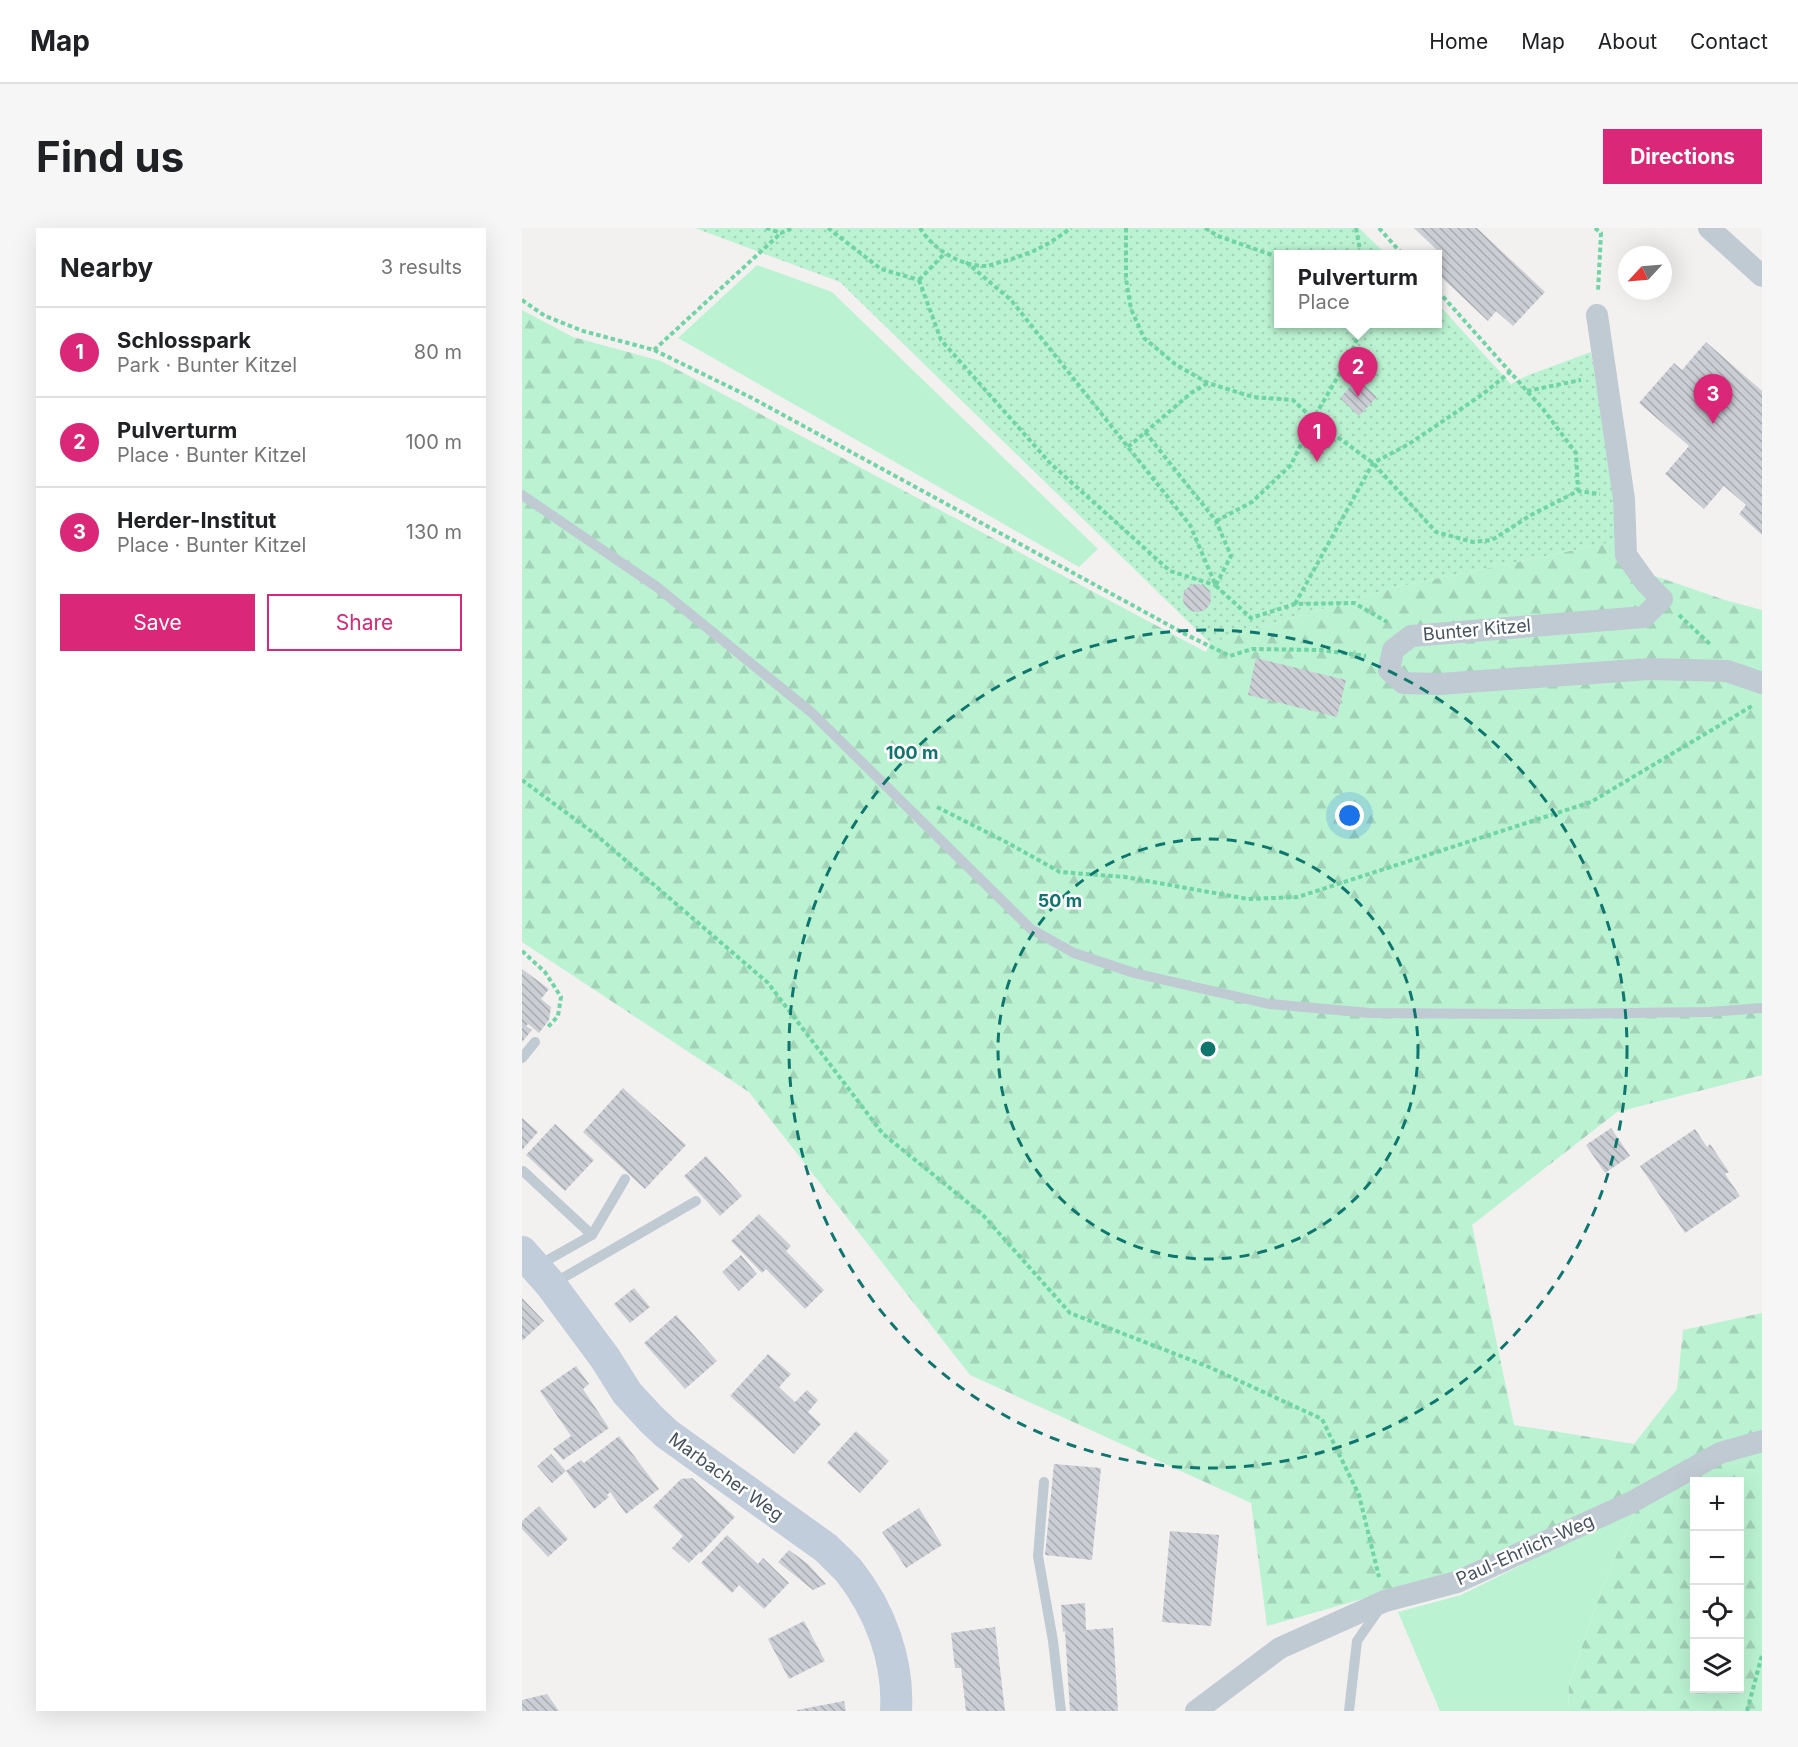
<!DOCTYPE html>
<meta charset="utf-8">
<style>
:root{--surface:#fff;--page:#f6f6f6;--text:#202124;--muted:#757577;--line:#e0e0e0;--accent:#db2777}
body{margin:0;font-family:Inter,sans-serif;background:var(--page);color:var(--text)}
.controls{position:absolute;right:18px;bottom:18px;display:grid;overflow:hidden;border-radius:0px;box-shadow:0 6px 24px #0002}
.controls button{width:54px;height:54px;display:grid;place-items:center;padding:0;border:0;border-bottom:2px solid var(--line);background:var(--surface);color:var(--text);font:30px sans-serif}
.compass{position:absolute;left:1096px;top:18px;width:54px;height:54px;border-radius:50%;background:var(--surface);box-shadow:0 6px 24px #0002;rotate:244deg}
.you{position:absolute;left:828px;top:588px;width:21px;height:21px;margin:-15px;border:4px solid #fff;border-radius:50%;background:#1a73e8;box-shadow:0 0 0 9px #1a73e833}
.badge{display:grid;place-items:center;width:39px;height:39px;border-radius:50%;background:var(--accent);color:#fff;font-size:20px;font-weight:700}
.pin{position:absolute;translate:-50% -50px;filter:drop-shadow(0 2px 3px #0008)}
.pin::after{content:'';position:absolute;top:32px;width:21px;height:18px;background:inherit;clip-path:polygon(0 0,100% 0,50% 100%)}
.popup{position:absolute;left:752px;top:22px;width:168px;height:78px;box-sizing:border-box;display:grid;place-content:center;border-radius:0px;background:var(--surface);filter:drop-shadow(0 2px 4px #0005);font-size:20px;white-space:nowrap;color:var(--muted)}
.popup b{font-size:22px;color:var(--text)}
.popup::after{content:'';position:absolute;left:50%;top:100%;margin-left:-12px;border:12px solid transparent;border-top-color:var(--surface)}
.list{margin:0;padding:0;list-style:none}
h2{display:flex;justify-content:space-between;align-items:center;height:78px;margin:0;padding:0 24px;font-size:26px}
h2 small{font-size:20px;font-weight:400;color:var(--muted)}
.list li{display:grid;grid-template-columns:39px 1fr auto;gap:18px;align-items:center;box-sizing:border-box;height:90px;padding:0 24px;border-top:2px solid var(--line)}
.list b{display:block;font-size:22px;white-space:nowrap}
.list p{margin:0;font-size:20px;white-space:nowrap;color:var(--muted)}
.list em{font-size:20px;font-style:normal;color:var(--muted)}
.actions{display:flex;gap:12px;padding:18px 24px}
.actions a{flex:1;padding:14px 0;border:2px solid var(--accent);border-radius:0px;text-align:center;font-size:21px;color:var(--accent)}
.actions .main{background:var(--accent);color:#fff}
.icon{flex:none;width:33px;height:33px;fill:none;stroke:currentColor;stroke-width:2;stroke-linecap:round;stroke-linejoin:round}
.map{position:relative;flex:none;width:1240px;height:1483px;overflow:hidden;border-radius:0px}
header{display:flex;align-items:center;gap:36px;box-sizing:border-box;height:84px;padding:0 30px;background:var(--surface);border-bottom:2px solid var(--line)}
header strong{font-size:28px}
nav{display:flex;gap:33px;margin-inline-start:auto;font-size:21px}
.intro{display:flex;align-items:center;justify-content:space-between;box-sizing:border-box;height:144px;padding:0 36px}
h1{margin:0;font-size:42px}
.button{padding:15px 27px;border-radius:0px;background:var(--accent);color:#fff;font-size:21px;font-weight:700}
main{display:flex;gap:36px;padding:0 36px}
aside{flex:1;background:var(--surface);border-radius:0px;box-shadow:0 6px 24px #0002}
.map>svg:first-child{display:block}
.green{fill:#bbf3d2}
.forest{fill:url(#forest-firs);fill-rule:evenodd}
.park{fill:url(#park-dots)}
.building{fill:url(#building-back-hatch)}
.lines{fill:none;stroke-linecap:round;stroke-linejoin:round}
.path{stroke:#70d4a4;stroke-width:4;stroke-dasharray:4.5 3;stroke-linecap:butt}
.service{stroke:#bfcad3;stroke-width:10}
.minor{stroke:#bfcad3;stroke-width:22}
.secondary{stroke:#c1cdda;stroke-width:32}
.ring{fill:none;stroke:#0f766e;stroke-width:3;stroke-dasharray:10 8}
.labels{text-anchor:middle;stroke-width:5;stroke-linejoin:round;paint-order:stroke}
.street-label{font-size:18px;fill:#46535f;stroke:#fff}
.centre{fill:#0f766e;stroke:#fff;stroke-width:3}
.ring-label{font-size:18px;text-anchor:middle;font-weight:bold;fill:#0f766e;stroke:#fff;stroke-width:5;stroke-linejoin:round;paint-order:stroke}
</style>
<header>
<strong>Map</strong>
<nav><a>Home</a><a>Map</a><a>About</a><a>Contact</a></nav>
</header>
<div class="intro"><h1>Find us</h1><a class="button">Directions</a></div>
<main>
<aside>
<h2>Nearby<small>3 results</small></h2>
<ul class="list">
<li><span class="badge">1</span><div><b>Schlosspark</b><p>Park · Bunter Kitzel</p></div><em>80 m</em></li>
<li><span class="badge">2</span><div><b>Pulverturm</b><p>Place · Bunter Kitzel</p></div><em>100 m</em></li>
<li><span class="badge">3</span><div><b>Herder-Institut</b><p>Place · Bunter Kitzel</p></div><em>130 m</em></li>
</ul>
<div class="actions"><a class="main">Save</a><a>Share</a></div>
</aside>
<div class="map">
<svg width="1240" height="1483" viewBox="0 0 1240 1483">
<defs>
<pattern id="forest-firs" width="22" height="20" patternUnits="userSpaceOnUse" patternTransform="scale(1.5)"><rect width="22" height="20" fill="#bbf3d2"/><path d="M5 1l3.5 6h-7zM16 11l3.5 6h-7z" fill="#a2d2b7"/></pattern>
<pattern id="park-dots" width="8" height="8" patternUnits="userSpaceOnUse" patternTransform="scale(1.5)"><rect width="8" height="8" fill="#bbf3d2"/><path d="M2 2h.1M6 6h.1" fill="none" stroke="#a2d2b7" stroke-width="1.8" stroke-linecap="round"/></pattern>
<pattern id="building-back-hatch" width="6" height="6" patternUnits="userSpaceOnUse" patternTransform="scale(1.5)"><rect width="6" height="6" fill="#cbcfd5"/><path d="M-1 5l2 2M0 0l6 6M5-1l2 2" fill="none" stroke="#a7abb0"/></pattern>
</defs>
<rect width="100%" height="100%" fill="#f3f0f0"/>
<path class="green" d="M 235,37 L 310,64 L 576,321 L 557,339 L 156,110 Z
M 1115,1280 L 1080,1360 L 1047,1457 L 1046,1483 L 918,1483 L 876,1384 L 939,1367 Z"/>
<path class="forest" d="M 0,82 L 51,109 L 139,133 L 684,424 L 688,415 L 870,360 L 1100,312 L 1127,346 L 1203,372 L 1240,382 L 1240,847 L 1095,884 L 950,997 L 992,1197 L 1112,1216 L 1155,1161 L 1161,1102 L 1240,1085 L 1240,1204 L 932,1345 L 745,1398 L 729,1275 L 448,1147 L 227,864 L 0,714 Z
M 1240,1223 L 1240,1483 L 1046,1483 L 1047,1457 L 1080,1360 L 1115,1280 L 1205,1232 ZM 1172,1254 L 1218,1254 L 1218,1460 L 1172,1460 Z"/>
<path class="park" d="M 173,0 L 837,0 L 864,26 L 756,27 L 756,96 L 916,96 L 916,76 L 989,156 L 1004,148 L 1069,124 L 1100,312 L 870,360 L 688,415 L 318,54 Z"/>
<path class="building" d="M 892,0 L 955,0 L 1023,64 L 991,98 L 974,83 L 966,93 L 916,46 L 916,27 L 913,27 L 916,23 Z
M 1184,114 L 1240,163 L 1240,307 L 1217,286 L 1224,277 L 1202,258 L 1182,281 L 1143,246 L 1167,218 L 1117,175 L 1152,135 L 1160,142 Z
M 835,151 L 855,169 L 837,188 L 818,170 Z
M661 370a14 14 0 1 1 28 0a14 14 0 1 1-28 0Z
M 734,430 L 824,452 L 815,489 L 726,467 Z
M 0,741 L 27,761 L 19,771 L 29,779 L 27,792 L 17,805 L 6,796 L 4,798 L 10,802 L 0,814 Z
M 101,860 L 164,917 L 123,961 L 61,904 Z
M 0,890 L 16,904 L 0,922 Z
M 33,896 L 72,932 L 43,963 L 4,927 Z
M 1089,900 L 1108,928 L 1083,945 L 1064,917 Z
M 1173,901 L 1185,919 L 1188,916 L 1207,944 L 1203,946 L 1218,968 L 1163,1005 L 1118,938 Z
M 184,928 L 220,968 L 198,988 L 162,948 Z
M 237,986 L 269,1018 L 264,1023 L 302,1062 L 283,1081 L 244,1041 L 240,1045 L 209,1013 Z
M 219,1027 L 235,1046 L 217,1063 L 200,1044 Z
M 112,1060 L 128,1079 L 108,1095 L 92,1076 Z
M 0,1070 L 22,1093 L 0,1113 Z
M 154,1087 L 195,1133 L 163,1161 L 122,1115 Z
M 246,1126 L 269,1146 L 257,1159 L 273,1174 L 285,1162 L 296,1172 L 286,1184 L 299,1196 L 272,1226 L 208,1168 Z
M 54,1138 L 67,1156 L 61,1161 L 87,1200 L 41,1232 L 31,1221 L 49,1208 L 18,1163 Z
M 334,1203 L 367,1233 L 338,1265 L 305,1235 Z
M 97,1208 L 137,1261 L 104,1286 L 88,1264 L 85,1267 L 87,1269 L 72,1281 L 44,1243 L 30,1255 L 15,1238 L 29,1226 L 44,1243 L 59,1232 L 62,1235 Z
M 532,1236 L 579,1240 L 570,1332 L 523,1327 Z
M 170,1250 L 213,1289 L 179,1325 L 178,1324 L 167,1335 L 150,1320 L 161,1308 L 131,1279 L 159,1251 Z
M 17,1278 L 46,1311 L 26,1329 L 0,1301 L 0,1293 Z
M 397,1280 L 420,1317 L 384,1340 L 360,1304 Z
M 648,1303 L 697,1307 L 689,1398 L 640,1394 Z
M 205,1307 L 236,1336 L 241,1330 L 267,1355 L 242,1381 L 217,1357 L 210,1365 L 179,1335 Z
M 267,1322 L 286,1336 L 304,1356 L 291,1362 L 256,1334 Z
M 563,1375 L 564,1402 L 591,1400 L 596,1483 L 548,1483 L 543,1403 L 541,1404 L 539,1377 Z
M 282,1393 L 303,1433 L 267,1451 L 246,1411 Z
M 473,1399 L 483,1483 L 444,1483 L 439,1440 L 433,1440 L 429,1405 Z
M 25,1466 L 37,1483 L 0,1483 L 0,1472 Z
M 322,1473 L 324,1483 L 275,1483 L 275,1482 Z"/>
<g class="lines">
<path class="path" d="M 244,0 L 259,5 L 271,0
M 306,0 L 359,41 L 397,52
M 398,0 C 411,21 439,39 465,38 C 470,37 477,34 483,33 C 511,25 526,17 549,0
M 604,0 L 604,51 L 609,81 L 622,110 L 653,136 L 686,155 L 731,169 L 771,172 L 791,191 L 851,235 L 914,304 L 951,314 L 970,312 L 1009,287 L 1056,263 L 1078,266
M 683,0 L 696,8 L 756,29
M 834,0 L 839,27
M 857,0 L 881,27
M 1073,0 L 1079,5 L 1076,63
M 444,34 L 489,72 L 668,297 L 694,358 L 729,390 L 773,376 L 832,375 L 865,394
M 397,52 L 419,112 L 528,235 L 648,343 L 693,357
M 397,52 L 423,25
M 916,63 L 1021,181 L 1054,225 L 1056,263
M 0,72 L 23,88 L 61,103 L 132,122 L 230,170 L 665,407 L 708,428 L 730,421 L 798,422 L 844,428
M 132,122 L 259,5
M 1005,163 L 1059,152
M 623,204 L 694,293 L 709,328 L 694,357
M 606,219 L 669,165 L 686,155
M 694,293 L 730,274 L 769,237 L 791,191 L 828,128 L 841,96
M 773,376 L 851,235 L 887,216 L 961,166 L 988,144
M 1157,387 L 1189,417
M 0,552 L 73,606 L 246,755 L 361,906 L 460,986 L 548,1085 L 687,1139 L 800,1191 L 837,1267 L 857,1349
M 415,579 L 484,614 L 538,644 L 603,649 L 726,671 L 776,669 L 1069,574 L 1230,478
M 0,723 L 23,744 L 39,769 L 36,788 L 25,800
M 1225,1483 L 1240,1427"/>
<path class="service" d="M 0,267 L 135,359 L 289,484 L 509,701 L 552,725 L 612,745 L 747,776 L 848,785 L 1024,786 L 1188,784 L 1240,780
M 0,830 L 13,814
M 1,943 L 70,1007
M 17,1037 L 70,1007 L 103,951
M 32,1055 L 174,973
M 522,1254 L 516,1328 L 531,1413 L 539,1483
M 827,1483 L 835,1413 L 858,1380"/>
<path class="minor" d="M 1187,0 L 1240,48
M 1075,87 L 1102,271 L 1104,327 L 1124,355 L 1140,371 L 1122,389 L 889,408 L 871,422 L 867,442 L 881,455 L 918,456 L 1127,441 L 1205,443 L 1240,455
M 674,1483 L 758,1420 L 863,1373 L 935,1354 L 1110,1274 L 1198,1225 L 1240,1213"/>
<path class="secondary" d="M 0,1024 L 29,1057 L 83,1130 L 105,1165 L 129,1191 L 145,1206 L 304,1320 C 311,1327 320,1335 327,1343 C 358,1382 377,1433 374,1483"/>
</g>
<g class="ring">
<circle cx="686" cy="821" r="210"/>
<circle cx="686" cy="821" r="419"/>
</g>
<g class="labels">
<g class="street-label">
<text transform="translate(955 402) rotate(-5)" y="6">Bunter Kitzel</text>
<text transform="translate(204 1249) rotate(36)" y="6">Marbacher Weg</text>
<text transform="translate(1003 1322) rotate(-24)" y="6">Paul-Ehrlich-Weg</text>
</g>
</g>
<circle cx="686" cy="821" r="9" class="centre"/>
<g class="ring-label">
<text x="390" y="531">100 m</text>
<text x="538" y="679">50 m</text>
</g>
</svg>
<div class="controls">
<button>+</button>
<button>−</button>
<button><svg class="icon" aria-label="locate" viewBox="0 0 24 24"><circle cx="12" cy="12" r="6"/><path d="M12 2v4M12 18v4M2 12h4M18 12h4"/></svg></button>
<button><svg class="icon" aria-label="layers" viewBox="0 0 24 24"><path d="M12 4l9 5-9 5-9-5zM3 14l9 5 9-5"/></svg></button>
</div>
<svg class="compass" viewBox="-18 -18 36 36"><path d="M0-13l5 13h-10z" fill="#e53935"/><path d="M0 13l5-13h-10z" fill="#757577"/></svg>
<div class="you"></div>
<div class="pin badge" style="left:795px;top:234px">1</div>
<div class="pin badge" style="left:836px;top:169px">2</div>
<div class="popup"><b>Pulverturm</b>Place</div>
<div class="pin badge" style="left:1191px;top:196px">3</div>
</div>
</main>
